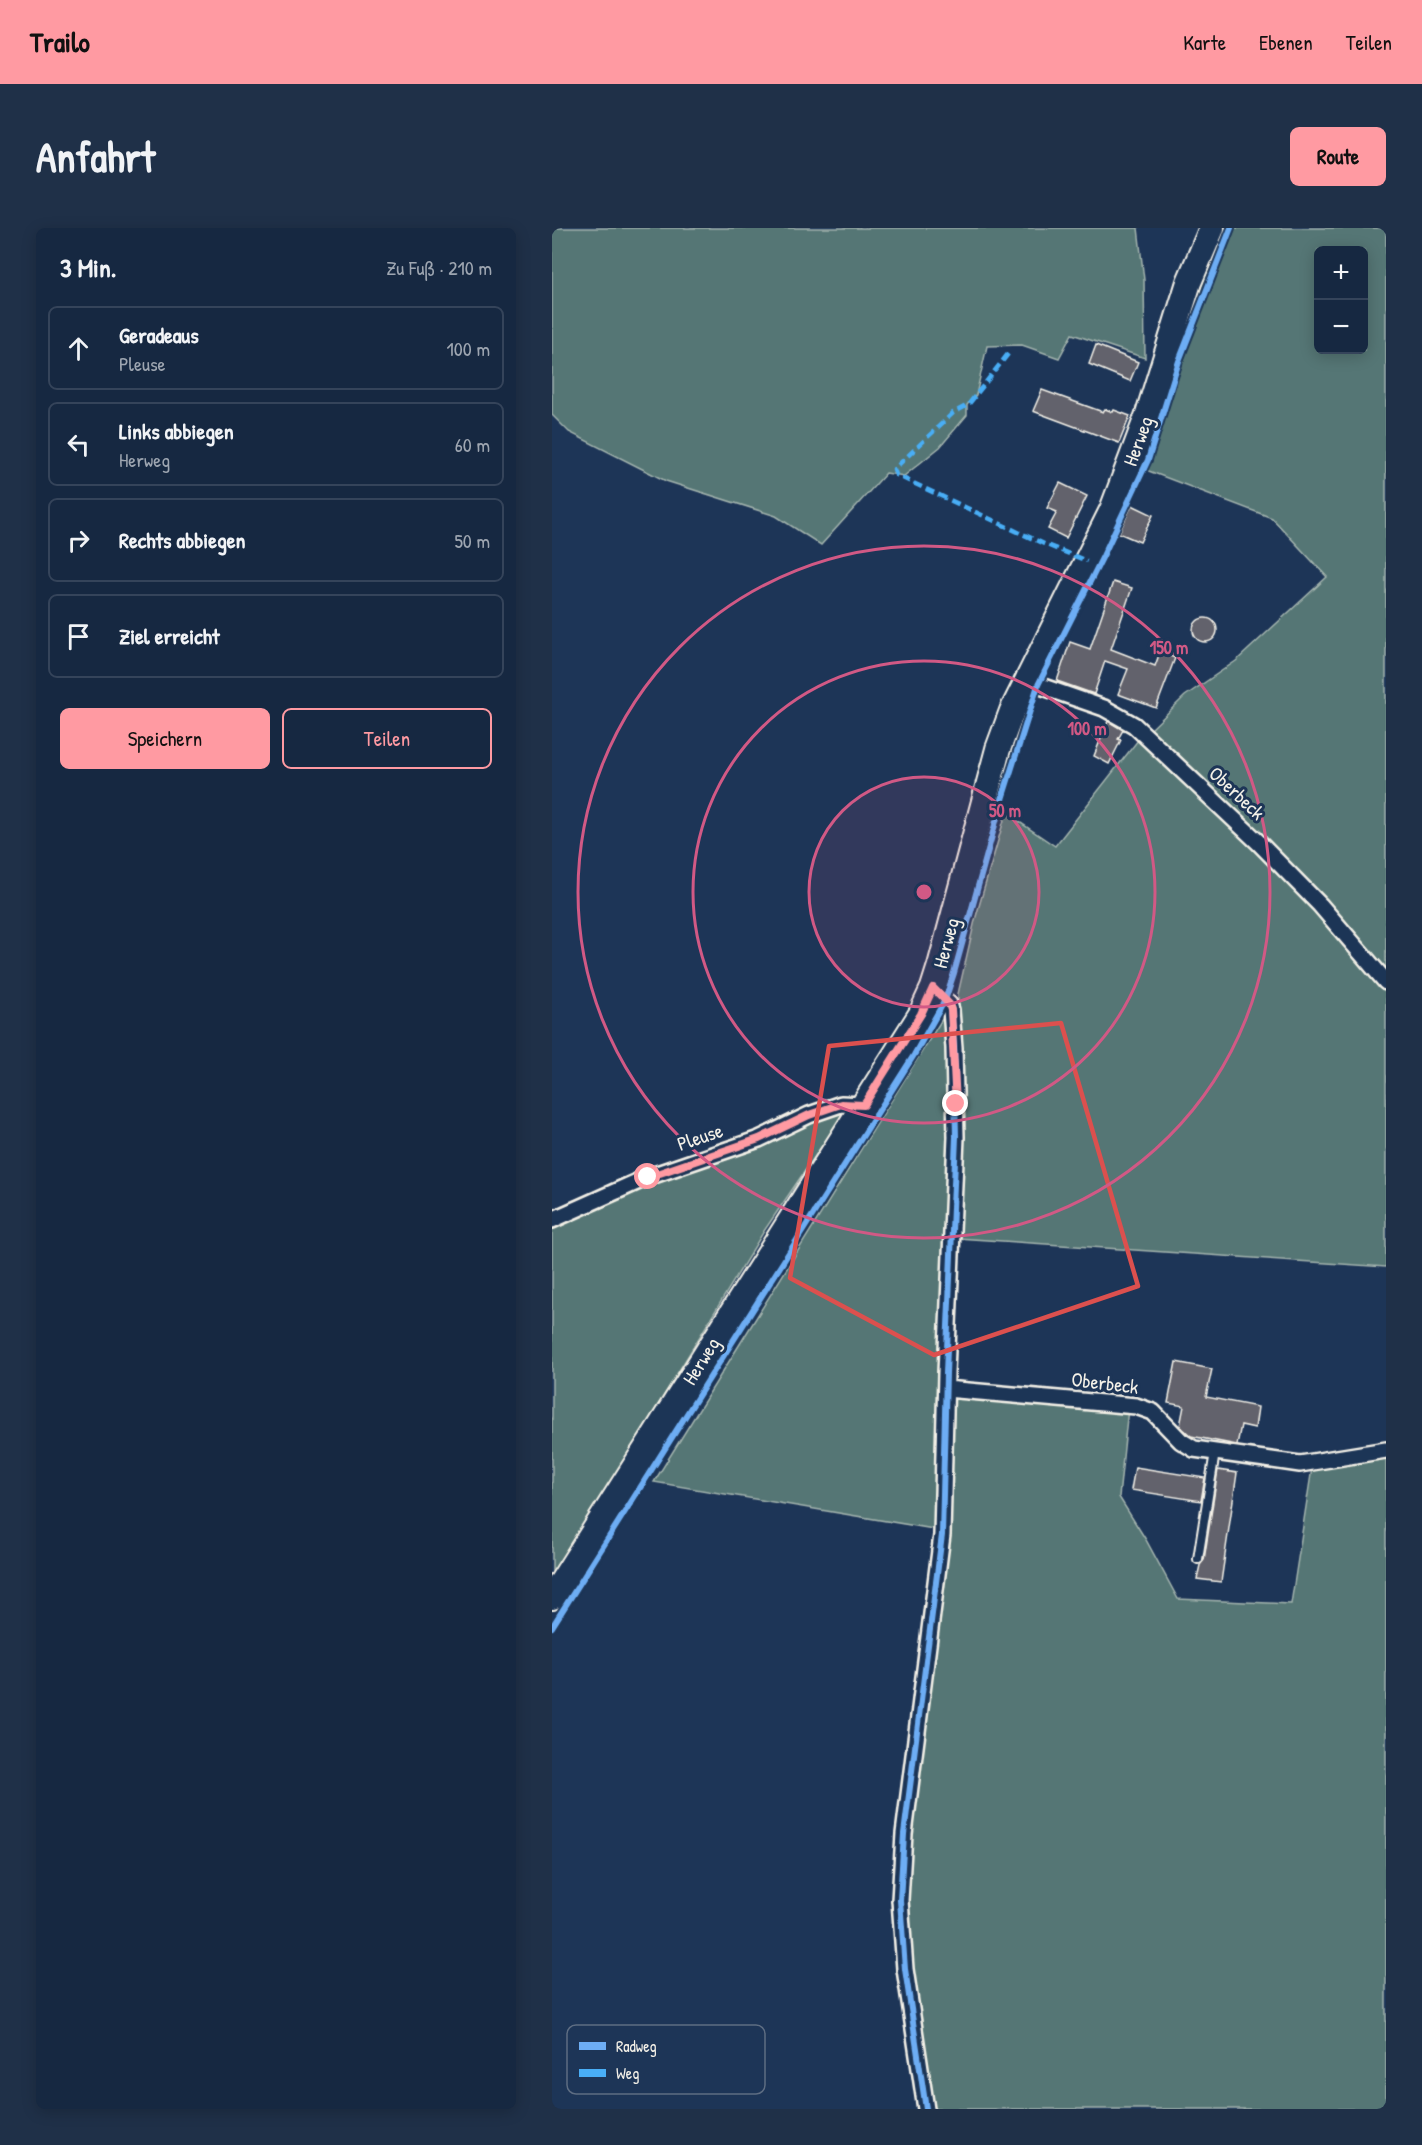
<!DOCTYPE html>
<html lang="de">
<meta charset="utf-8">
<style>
:root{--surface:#162841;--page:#1f3048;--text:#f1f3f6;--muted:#9ea6b1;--line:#35445a;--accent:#ff9aa2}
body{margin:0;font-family:"Patrick Hand",sans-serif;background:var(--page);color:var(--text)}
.controls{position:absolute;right:18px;top:18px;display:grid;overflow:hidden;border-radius:9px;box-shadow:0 3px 15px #0003}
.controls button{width:54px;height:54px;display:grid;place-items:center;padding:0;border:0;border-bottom:2px solid var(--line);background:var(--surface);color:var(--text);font:30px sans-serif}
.stop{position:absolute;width:18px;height:18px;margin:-14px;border:4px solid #ff9aa2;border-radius:50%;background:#fff}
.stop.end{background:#ff9aa2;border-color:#fff;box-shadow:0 2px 6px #0008}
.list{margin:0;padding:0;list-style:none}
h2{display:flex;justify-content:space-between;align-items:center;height:78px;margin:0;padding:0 24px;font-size:26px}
h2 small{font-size:20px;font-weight:400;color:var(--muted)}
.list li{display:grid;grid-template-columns:39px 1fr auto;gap:18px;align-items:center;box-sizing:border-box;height:84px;margin:0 12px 12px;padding:0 12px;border:2px solid var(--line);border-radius:9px}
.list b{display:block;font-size:22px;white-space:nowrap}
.list p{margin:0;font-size:20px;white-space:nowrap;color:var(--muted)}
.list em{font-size:20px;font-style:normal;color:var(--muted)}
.actions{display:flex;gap:12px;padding:18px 24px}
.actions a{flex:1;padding:14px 0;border:2px solid var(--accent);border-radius:9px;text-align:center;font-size:21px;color:var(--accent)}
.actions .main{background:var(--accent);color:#111}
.icon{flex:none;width:33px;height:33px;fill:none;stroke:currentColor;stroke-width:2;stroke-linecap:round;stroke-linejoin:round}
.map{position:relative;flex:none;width:834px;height:1881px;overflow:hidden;border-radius:9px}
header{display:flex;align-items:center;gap:36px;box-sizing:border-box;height:84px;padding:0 30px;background:var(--accent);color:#111}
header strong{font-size:28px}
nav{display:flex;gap:33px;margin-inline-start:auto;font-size:21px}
.intro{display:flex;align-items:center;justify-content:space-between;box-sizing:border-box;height:144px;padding:0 36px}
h1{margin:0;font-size:42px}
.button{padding:15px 27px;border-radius:9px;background:var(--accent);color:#111;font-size:21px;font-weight:700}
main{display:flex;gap:36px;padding:0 36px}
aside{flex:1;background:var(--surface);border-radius:9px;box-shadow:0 3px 15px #0003}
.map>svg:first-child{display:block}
.green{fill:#547675;stroke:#a4b4ae;stroke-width:1.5;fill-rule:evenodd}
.building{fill:#62626c;stroke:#f4f1e8;stroke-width:1.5}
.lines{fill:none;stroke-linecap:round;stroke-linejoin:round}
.lane-casing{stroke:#f4f1e8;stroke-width:12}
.street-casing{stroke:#f4f1e8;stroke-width:20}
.primary-casing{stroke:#f4f1e8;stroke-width:28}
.lane{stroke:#1d3557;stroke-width:8}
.street{stroke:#1d3557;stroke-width:15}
.primary{stroke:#1d3557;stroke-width:24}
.quiet{stroke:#49aef6;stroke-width:4.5;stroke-dasharray:9 4.5;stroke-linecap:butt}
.cycleway-casing{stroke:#1d3557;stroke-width:10}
.cycleway{stroke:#6dadf4;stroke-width:6}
.route{stroke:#ff9aa2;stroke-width:8}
.marked{fill:none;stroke:#dc504e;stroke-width:4.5;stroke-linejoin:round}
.ring{fill:none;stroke:#d15985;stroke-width:3}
.labels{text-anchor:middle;stroke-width:6;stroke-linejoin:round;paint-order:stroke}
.street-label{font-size:20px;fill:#f4f1e8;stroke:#1d3557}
.key{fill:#1d3557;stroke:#5e6d82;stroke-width:1.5}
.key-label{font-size:16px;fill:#f4f1e8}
.centre{fill:#d15985;stroke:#1d3557;stroke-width:3}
.ring-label{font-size:18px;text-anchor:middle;font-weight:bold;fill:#d15985;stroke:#1d3557;stroke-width:6;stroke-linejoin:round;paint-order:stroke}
</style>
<header>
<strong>Trailo</strong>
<nav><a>Karte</a><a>Ebenen</a><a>Teilen</a></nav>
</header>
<div class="intro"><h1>Anfahrt</h1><a class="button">Route</a></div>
<main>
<aside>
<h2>3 Min.<small>Zu Fuß · 210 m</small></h2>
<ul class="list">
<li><svg class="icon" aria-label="ahead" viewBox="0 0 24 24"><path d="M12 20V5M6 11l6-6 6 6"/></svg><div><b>Geradeaus</b><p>Pleuse</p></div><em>100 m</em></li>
<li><svg class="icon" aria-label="left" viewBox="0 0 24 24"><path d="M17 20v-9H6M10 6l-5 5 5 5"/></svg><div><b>Links abbiegen</b><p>Herweg</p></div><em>60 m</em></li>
<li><svg class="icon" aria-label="right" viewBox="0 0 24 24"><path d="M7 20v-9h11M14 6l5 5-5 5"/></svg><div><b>Rechts abbiegen</b></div><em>50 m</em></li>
<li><svg class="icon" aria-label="arrive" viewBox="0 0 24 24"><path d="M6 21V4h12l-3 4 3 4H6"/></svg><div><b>Ziel erreicht</b></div></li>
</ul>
<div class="actions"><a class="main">Speichern</a><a>Teilen</a></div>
</aside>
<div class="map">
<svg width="834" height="1881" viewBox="0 0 834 1881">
<rect width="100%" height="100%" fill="#1d3557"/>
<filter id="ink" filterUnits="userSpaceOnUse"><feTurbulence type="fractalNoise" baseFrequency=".0167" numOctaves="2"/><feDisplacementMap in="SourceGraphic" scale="12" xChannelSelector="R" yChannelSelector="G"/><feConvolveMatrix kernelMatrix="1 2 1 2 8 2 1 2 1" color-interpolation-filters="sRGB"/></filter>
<g filter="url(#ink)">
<path class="green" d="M 0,0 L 586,0 L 592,52 L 593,130 L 520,106 L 507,130 L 470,117 L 435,118 L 424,167 L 415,177 L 415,187 L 388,219 L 352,248 L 334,245 L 269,317 L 224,288 L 114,253 L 17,204 L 0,187 Z
M 663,0 L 834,0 L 834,751 L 595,505 L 633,468 L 684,433 L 775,349 L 720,290 L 581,237 ZM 766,22 L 812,22 L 812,122 L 766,122 Z
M 590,507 L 704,615 L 834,758 L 834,1039 L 405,1010 L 408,862 L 406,766 L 423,692 L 454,585 L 503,618 Z
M 392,788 L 401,859 L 388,1302 L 102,1254 Z
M 286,883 L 293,884 L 212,1003 L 0,1351 L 0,995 L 259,890 Z
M 401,1166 L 576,1180 L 567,1269 L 594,1312 L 626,1371 L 739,1376 L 760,1240 L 834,1224 L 834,1881 L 379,1881 L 357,1758 L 352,1678 Z"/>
<path class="building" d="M 544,117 L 586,134 L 578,153 L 537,136 Z
M 490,162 L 551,184 L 553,181 L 561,184 L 562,182 L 578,188 L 567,215 L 481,183 Z
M 508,255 L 535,268 L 514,310 L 496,301 L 505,284 L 495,280 Z
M 580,277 L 601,287 L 588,314 L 567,305 Z
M 561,354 L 580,360 L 559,421 L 603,438 L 608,424 L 623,430 L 604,480 L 566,466 L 576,441 L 553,433 L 542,466 L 505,453 L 518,414 L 538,421 Z
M641 402a12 12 0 1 1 24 0a12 12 0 1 1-24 0Z
M 556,493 L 571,502 L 566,511 L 569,512 L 557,536 L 542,528 Z
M 624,1134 L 660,1141 L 654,1169 L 706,1179 L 703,1200 L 689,1197 L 685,1217 L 639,1208 L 628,1198 L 632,1178 L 616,1175 Z
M 583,1239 L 653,1250 L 649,1273 L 579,1262 Z
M 666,1242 L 685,1245 L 669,1354 L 645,1351 L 648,1337 L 652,1332 Z"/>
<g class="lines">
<g class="lane-casing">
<path id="lane" d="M 646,1331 L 663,1224"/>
</g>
<g class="street-casing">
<path id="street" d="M 474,453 L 552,480 L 582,497 L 706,614 L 768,677 L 834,754
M 0,992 L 96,949 L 207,911 L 257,887 L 289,876 L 312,877
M 394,1161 L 584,1178 L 601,1184 L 629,1213 L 642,1221 L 748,1236 L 834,1222
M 374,1881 L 353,1741 L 348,1672 L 352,1606 L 390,1307 L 394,1145 L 404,909 L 402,820 L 399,782 L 397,776 L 381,760"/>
</g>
<g class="primary-casing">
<path id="primary" d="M 0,1369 L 369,786 L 381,760 L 388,738 L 446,521 L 460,483 L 560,282 L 595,189 L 637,54 L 660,0"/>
</g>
<use href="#lane" class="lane"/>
<use href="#street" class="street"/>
<use href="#primary" class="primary"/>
<path class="quiet" d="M 456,126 L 416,177 L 401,185 L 342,241 L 344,247 L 492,316 L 535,333"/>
<g class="cycleway-casing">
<path id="cycleway" d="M 0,1399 L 362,827 L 393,772 L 402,745 L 451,568 L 486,457 L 551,328 L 596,232 L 627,133 L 679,0
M 374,1881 L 353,1741 L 348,1672 L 352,1606 L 390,1307 L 394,1145 L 404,909 L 402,820 L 399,782 L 397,776 L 381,760"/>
</g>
<use href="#cycleway" class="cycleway"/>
</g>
</g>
<g class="lines" filter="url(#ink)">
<path class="route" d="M 96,949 L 207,911 L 257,887 L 289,876 L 312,877 L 369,786 L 381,760 L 397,776 L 399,782 L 404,876"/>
</g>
<path class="marked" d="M 509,795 L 586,1058 L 382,1127 L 238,1050 L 277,818 Z"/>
<circle cx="372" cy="664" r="115" fill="#d15985" fill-opacity=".12"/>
<g class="ring">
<circle cx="372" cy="664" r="115"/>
<circle cx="372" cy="664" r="231"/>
<circle cx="372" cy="664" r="346"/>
</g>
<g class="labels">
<g class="street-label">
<text transform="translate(586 213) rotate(-70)" y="7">Herweg</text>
<text transform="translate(685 565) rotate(43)" y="7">Oberbeck</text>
<text transform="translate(394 715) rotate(-75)" y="7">Herweg</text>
<text transform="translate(148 909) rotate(-19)" y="7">Pleuse</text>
<text transform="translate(149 1133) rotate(-58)" y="7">Herweg</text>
<text transform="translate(553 1155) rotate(7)" y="7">Oberbeck</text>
</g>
</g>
<rect x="15" y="1797" width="198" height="69" rx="9" class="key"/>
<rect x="27" y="1814" width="27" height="8" fill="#6dadf4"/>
<rect x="27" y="1841" width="27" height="8" fill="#49aef6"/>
<g class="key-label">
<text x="64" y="1824">Radweg</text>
<text x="64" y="1851">Weg</text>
</g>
<circle cx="372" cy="664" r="9" class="centre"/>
<g class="ring-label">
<text x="617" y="426">150 m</text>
<text x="535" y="507">100 m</text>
<text x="453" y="589">50 m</text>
</g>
</svg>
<div class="controls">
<button>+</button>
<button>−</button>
</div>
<div class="stop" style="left:96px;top:949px"></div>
<div class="stop end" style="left:404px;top:876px"></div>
</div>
</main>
